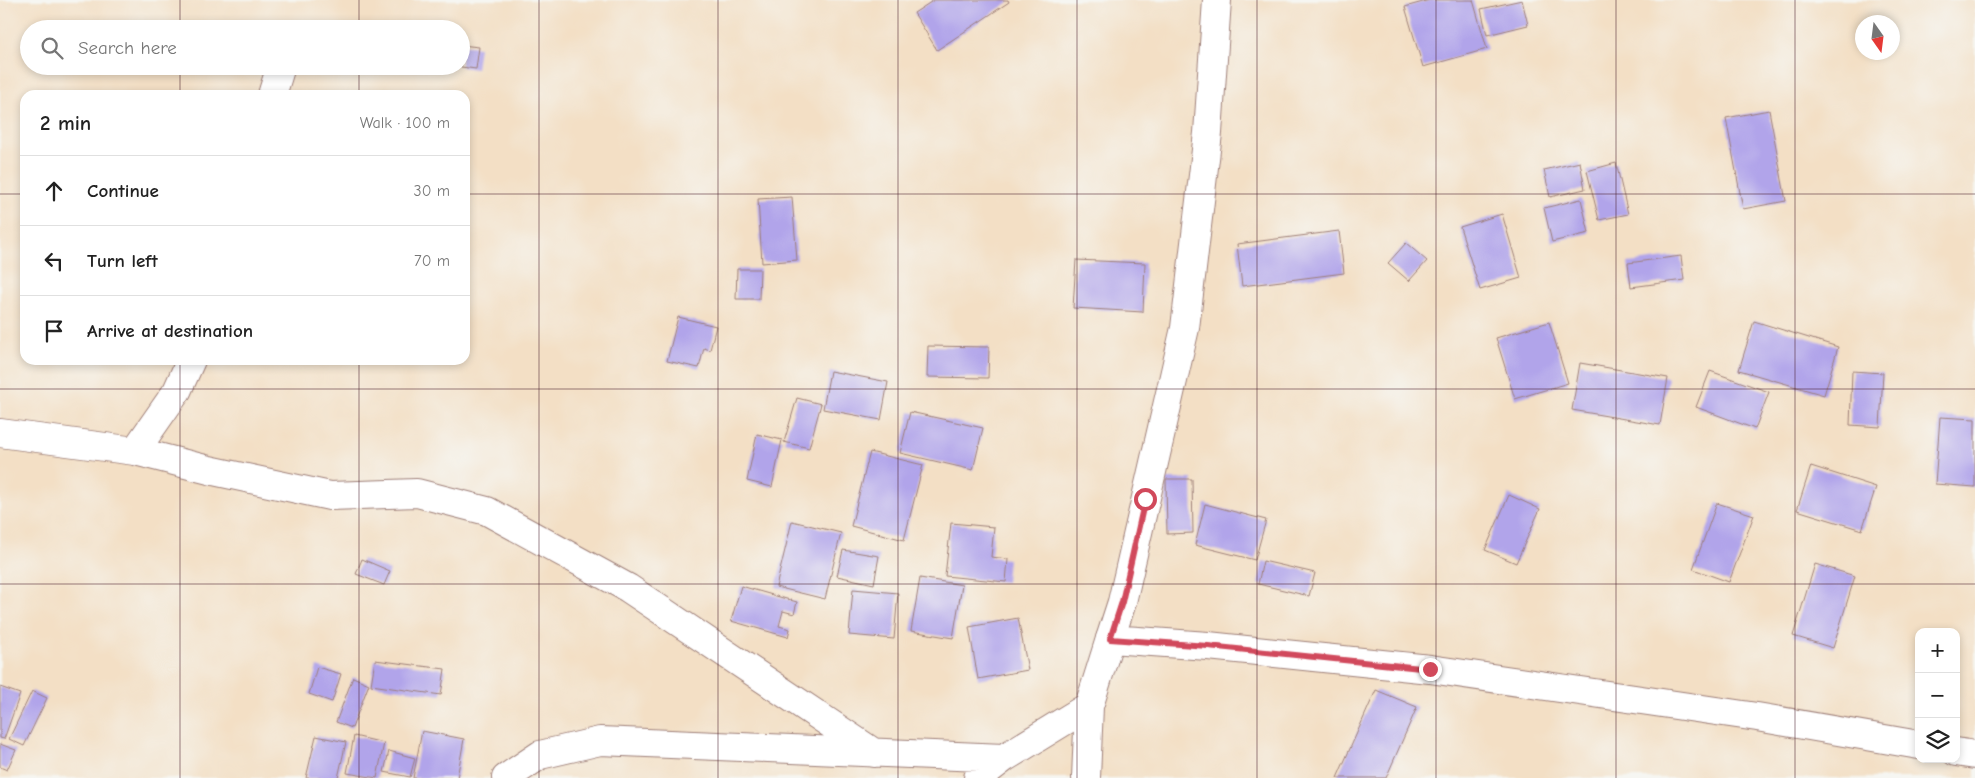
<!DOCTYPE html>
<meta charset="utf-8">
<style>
:root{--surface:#fff;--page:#f6f6f6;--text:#222;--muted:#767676;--line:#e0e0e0}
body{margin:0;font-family:"Comic Neue",sans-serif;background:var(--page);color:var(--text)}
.controls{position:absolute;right:15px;bottom:15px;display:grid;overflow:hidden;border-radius:10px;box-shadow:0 2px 8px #0003}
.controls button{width:45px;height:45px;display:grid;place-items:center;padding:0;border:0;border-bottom:1px solid var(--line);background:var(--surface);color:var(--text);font:25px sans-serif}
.compass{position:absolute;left:1855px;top:15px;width:45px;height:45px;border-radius:50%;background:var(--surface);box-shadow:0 2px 8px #0003;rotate:166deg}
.stop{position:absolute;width:15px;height:15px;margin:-11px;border:4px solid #d1495b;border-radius:50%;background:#fff}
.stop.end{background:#d1495b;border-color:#fff;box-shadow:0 1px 5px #0008}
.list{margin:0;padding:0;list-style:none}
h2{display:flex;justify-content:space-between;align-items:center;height:65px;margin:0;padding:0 20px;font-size:21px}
h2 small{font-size:16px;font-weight:400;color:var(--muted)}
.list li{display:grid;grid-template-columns:32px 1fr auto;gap:15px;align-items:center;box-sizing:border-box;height:70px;padding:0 20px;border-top:1px solid var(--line)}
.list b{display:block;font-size:19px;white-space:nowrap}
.list em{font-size:16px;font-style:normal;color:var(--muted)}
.icon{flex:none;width:28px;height:28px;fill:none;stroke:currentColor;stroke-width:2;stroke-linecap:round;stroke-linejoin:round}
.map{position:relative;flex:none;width:1975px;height:778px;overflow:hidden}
.search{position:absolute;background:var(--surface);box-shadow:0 2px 8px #0003;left:20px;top:20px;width:450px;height:55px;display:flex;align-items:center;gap:12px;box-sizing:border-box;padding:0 18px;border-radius:28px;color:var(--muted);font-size:19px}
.panel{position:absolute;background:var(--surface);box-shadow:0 2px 8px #0003;left:20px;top:90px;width:450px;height:275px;border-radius:15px}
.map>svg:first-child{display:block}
.building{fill:#b1a4ea}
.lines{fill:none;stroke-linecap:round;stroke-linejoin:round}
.minor-casing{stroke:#9e7f78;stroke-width:30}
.tertiary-casing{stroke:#9e7f78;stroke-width:30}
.minor{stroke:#fff;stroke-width:28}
.tertiary{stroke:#fff;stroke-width:28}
.route{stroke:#d1495b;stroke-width:6}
.grid{fill:none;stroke:#4a1f2b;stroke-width:1;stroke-opacity:0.55}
</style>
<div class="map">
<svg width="1975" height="778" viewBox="0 0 1975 778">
<rect width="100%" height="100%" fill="#f6f6f2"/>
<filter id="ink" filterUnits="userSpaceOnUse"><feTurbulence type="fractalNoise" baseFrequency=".02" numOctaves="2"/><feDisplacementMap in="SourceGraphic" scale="10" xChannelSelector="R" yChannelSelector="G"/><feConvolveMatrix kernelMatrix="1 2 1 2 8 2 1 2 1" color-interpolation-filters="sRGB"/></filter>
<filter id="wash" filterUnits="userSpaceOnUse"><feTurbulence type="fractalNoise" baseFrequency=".0096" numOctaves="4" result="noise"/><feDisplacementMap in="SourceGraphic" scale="20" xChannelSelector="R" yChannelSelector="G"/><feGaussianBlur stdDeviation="1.12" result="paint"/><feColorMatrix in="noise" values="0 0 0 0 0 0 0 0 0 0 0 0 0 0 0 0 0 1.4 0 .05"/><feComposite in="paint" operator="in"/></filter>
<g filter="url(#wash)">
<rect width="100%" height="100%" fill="#f3dfc5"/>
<g id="blocks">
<path class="building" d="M 934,0 L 1008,0 L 1009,2 L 937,50 L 914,13 Z
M 1430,0 L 1473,0 L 1487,49 L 1423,67 L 1405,7 Z
M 1522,0 L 1528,25 L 1487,35 L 1481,9 Z
M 461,45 L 479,47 L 476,69 L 461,67 Z
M 1769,110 L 1786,201 L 1743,209 L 1726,118 Z
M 1580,162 L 1585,189 L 1550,197 L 1544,170 Z
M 1616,163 L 1628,214 L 1599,220 L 1587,171 Z
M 792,197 L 797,260 L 762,263 L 758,199 Z
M 1581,199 L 1589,233 L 1552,242 L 1544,208 Z
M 1502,214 L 1521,278 L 1480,290 L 1460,227 Z
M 1339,231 L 1344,273 L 1242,286 L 1237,244 Z
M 1406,243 L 1427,261 L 1409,281 L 1388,263 Z
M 1681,256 L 1684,280 L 1631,287 L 1628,263 Z
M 1076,260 L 1145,263 L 1143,312 L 1073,308 Z
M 737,269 L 760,269 L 759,299 L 736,299 Z
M 678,317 L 716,326 L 710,350 L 704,348 L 699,368 L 667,361 Z
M 1754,321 L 1838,347 L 1824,395 L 1739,370 Z
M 1549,322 L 1568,383 L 1515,399 L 1496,338 Z
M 928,346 L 989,347 L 988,378 L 927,377 Z
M 1580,363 L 1668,378 L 1660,425 L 1572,410 Z
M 830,371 L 888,382 L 881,420 L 823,409 Z
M 1710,371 L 1769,392 L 1755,429 L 1696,407 Z
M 1852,371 L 1883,373 L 1880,427 L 1850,425 Z
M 797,398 L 821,404 L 809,448 L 784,442 Z
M 910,412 L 983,428 L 973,470 L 900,453 Z
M 1940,417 L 1975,419 L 1975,487 L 1935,484 Z
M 757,434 L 782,440 L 772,487 L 747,481 Z
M 870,452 L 923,465 L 904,540 L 851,526 Z
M 1811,466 L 1876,487 L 1862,530 L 1797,510 Z
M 1166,479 L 1192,479 L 1193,533 L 1167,534 Z
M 1509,495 L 1540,509 L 1516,563 L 1485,550 Z
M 1717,503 L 1754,515 L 1729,582 L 1693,569 Z
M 1205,504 L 1266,520 L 1255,560 L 1195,545 Z
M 792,521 L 841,533 L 825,599 L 776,587 Z
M 951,523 L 994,527 L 991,557 L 1008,559 L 1006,582 L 945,576 Z
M 843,550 L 879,556 L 874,584 L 837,576 Z
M 362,559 L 390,571 L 384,585 L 356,574 Z
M 1263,561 L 1315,573 L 1309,596 L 1258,584 Z
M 1815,564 L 1855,576 L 1833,648 L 1793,636 Z
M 920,578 L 962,585 L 953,638 L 911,631 Z
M 741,586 L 797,602 L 794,614 L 783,611 L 779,626 L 790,629 L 788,637 L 731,621 Z
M 853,589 L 898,593 L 894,639 L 849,635 Z
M 1018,618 L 1028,670 L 978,679 L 969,627 Z
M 375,660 L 445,669 L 441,695 L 371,685 Z
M 317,667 L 341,674 L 332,702 L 309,694 Z
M 353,677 L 369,684 L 352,728 L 336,722 Z
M 0,687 L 20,694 L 4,739 L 0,738 Z
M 1376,690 L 1417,707 L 1386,778 L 1337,778 Z
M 32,691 L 47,698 L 24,746 L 9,739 Z
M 422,731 L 464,739 L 457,778 L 413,778 Z
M 316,736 L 346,742 L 338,778 L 306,778 Z
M 354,736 L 384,743 L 377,778 L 347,773 Z
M 0,744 L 16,750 L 7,770 L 0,767 Z
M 389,751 L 415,758 L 410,777 L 384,772 Z"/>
</g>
</g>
<g filter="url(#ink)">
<use href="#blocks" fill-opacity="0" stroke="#9e7f78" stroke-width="1"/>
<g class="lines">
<g class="minor-casing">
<path id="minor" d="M 272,95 L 281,66
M 0,433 L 135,451 L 177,391 L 191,360
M 135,451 L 209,470 L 330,496 L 417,493 L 487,511 L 628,588 L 874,753
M 506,778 L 540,755 L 600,741 L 1004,758
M 978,778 L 1004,758 L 1089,706
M 1086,778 L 1089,706 L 1110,639"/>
</g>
<g class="tertiary-casing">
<path id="tertiary" d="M 1217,0 L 1208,133 L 1185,328 L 1122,602 L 1110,639 L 1208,646 L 1430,669 L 1757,717 L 1919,745
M 1956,752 L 1975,755"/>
</g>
<use href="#minor" class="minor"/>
<use href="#tertiary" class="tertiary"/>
</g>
</g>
<g class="lines" filter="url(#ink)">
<path class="route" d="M 1145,499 L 1122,602 L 1110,639 L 1208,646 L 1430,669"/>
</g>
<path class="grid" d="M 180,0 L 180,29M 359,0 L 359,29M 539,0 L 539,778M 718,0 L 718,778M 898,0 L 898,778M 1077,0 L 1077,778M 1257,0 L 1257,778M 1436,0 L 1436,778M 1616,0 L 1616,778M 1795,0 L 1795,778M 180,66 L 180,95M 359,66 L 359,95M 0,194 L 25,194M 465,194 L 1975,194M 180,360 L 180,778M 359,360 L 359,778M 0,389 L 1975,389M 0,584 L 1975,584"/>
</svg>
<div class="controls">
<button>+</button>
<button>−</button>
<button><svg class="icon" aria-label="layers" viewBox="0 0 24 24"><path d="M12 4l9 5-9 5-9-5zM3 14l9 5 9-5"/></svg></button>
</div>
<svg class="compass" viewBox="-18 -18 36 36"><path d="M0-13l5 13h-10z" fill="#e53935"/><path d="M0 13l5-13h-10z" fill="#767676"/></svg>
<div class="stop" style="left:1145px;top:499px"></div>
<div class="stop end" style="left:1430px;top:669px"></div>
<div class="search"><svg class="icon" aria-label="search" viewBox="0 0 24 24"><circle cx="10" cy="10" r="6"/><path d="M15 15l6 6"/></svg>Search here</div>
<section class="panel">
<h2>2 min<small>Walk · 100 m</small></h2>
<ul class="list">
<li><svg class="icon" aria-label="ahead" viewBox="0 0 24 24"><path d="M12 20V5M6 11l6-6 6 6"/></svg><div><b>Continue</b></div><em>30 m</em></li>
<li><svg class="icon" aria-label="left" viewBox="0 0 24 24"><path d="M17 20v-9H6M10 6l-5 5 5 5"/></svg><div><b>Turn left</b></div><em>70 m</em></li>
<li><svg class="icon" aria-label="arrive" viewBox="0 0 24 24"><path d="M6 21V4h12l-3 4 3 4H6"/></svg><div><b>Arrive at destination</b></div></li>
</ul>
</section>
</div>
